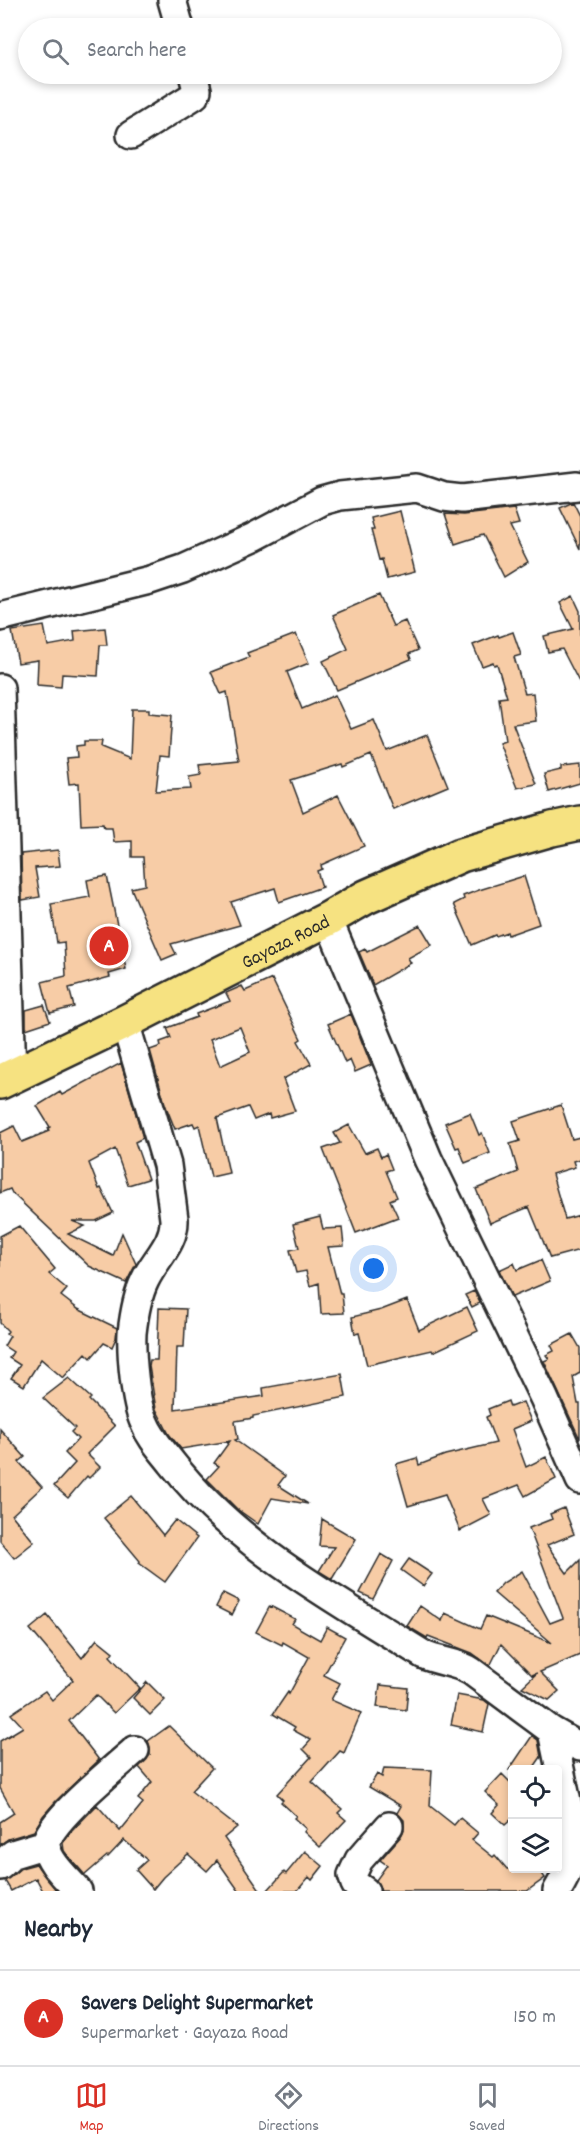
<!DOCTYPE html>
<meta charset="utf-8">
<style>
:root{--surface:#fff;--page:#f6f6f7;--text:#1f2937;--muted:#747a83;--line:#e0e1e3;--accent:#d93025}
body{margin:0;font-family:Dekko,sans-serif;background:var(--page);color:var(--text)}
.controls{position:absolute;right:18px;bottom:18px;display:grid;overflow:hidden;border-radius:6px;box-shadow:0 3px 9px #0003}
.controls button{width:54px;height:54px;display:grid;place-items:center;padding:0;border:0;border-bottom:2px solid var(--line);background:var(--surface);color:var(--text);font:30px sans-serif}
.you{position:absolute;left:374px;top:1269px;width:21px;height:21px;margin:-15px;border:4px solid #fff;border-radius:50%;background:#1a73e8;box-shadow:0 0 0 9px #1a73e833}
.badge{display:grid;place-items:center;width:39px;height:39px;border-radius:50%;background:var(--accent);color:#fff;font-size:20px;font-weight:700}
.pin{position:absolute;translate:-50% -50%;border:3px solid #fff;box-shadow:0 2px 6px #0006}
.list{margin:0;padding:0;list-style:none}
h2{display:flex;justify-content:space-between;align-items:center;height:78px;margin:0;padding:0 24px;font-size:26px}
h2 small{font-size:20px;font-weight:400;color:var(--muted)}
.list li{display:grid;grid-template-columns:39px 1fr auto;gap:18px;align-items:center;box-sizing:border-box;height:96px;padding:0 24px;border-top:2px solid var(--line)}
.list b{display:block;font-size:22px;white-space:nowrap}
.list p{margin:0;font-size:20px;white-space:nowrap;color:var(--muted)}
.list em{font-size:20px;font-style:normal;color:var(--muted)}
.icon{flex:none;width:33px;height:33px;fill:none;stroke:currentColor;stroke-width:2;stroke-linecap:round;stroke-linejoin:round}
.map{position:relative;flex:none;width:580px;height:1891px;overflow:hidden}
.search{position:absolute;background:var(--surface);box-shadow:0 3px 9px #0003;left:18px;right:18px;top:18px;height:66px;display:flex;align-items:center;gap:15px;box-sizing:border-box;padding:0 21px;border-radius:33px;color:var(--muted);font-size:22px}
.sheet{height:174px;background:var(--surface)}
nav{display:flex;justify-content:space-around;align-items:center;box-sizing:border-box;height:84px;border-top:2px solid var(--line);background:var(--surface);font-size:16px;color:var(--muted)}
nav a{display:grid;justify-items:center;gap:3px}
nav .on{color:var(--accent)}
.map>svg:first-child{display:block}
.building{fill:#f7cca6;stroke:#2b2b2b;stroke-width:1.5;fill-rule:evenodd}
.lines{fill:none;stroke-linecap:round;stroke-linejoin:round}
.minor-casing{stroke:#2b2b2b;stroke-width:32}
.major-casing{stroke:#2b2b2b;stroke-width:38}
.minor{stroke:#fff;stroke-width:27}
.major{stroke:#f6e281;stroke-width:33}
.labels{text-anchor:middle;stroke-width:4.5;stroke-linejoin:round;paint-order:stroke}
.street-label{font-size:20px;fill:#2b2b2b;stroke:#fff}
</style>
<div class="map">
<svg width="580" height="1891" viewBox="0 0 580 1891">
<rect width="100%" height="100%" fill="#fff"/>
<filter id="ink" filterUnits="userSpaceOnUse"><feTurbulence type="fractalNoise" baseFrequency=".0167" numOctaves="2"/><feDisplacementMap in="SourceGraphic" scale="12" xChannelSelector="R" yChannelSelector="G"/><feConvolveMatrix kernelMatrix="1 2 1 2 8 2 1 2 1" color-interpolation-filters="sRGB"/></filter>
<g filter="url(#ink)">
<path class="building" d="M 573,502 L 580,516 L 580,549 L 560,508 Z
M 514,509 L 519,524 L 510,526 L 528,562 L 504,577 L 483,535 L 455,544 L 445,514 L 464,515 Z
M 400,511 L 415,572 L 387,579 L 382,559 L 379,560 L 371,530 L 374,530 L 371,518 Z
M 379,595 L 393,626 L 405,621 L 418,650 L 409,654 L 411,659 L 337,690 L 323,661 L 348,649 L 333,615 Z
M 573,596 L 580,611 L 580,684 L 562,649 L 548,652 L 544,636 L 573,629 L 560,603 Z
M 44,626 L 48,646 L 75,641 L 74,631 L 105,628 L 107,645 L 100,645 L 98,676 L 62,674 L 61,687 L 37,685 L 38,660 L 18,663 L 12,631 Z
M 513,632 L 521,655 L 514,657 L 525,694 L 533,693 L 536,721 L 513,724 L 536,784 L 517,788 L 499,743 L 505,741 L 499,698 L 507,697 L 497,664 L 494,665 L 493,662 L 482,666 L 473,645 L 498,635 L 499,637 Z
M 296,634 L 309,663 L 287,672 L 302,709 L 335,695 L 351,729 L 374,720 L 387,751 L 427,735 L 448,786 L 393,809 L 371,755 L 343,767 L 342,764 L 291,780 L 303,812 L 338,795 L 364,846 L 321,865 L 322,869 L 317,871 L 322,887 L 279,902 L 275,888 L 231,902 L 240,925 L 171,944 L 176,954 L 162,960 L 131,888 L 145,885 L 143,857 L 132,857 L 132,841 L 114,842 L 112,828 L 104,828 L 103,824 L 81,825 L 79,783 L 69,784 L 66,758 L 77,757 L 76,746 L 84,745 L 84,741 L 102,741 L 101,747 L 130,759 L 132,709 L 149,709 L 149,713 L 172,715 L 169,756 L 160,755 L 156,791 L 191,789 L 189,777 L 201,775 L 199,765 L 239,761 L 227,692 L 221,694 L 211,672 L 249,657 L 247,653 Z
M 580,765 L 580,783 L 549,792 L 544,774 L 561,770 L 561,767 Z
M 58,850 L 60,866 L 35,868 L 40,897 L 22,900 L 21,854 Z
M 107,876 L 126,969 L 109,974 L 110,977 L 69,988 L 74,1007 L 50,1013 L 42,982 L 66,976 L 64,942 L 57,943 L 51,904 L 90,897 L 87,880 Z
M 524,876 L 539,924 L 508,935 L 507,932 L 496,936 L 495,935 L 472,945 L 454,904 L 464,899 L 463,896 L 479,890 Z
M 420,925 L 432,945 L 408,958 L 411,963 L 373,985 L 359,952 L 365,949 L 367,952 Z
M 272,979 L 301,1039 L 298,1041 L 311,1064 L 283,1079 L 295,1111 L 270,1118 L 269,1114 L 254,1120 L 248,1107 L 217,1118 L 229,1173 L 211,1177 L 199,1125 L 195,1127 L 193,1123 L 175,1129 L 165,1104 L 150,1050 L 161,1046 L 160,1042 L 171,1038 L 167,1028 L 197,1017 L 196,1014 L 230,1001 L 226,993 L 242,986 L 245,991 ZM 240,1027 L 250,1052 L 220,1066 L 210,1039 Z
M 44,1005 L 50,1021 L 26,1029 L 26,1010 Z
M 351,1014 L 371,1065 L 355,1072 L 350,1060 L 345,1063 L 328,1024 Z
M 121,1063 L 143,1138 L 135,1142 L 148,1179 L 128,1185 L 115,1149 L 89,1163 L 99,1189 L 101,1188 L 113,1213 L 96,1221 L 72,1221 L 85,1226 L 68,1234 L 113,1256 L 122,1233 L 136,1264 L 126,1283 L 89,1266 L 12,1193 L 10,1189 L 0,1193 L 0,1133 L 14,1126 L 22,1142 L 49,1131 L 48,1128 L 50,1127 L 37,1106 L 60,1092 L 62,1095 Z
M 561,1105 L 572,1139 L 580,1137 L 580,1159 L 573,1161 L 575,1167 L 552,1174 L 565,1219 L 580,1215 L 580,1250 L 550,1258 L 529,1207 L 490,1223 L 476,1189 L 518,1172 L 510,1144 L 520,1141 L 513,1121 Z
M 470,1113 L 479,1135 L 482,1133 L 490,1153 L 465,1163 L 459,1147 L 456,1148 L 445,1123 Z
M 349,1125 L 365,1153 L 377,1148 L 381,1157 L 386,1154 L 392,1169 L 386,1171 L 397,1197 L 390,1200 L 398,1217 L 356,1233 L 323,1149 L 340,1143 L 334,1133 Z
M 320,1217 L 323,1229 L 342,1228 L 344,1246 L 328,1247 L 340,1294 L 342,1294 L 344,1313 L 321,1314 L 319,1283 L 310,1286 L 306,1271 L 296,1273 L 290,1250 L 299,1248 L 293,1224 Z
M 19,1226 L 55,1269 L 49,1274 L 67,1289 L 61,1296 L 78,1309 L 117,1328 L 116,1338 L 112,1347 L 104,1343 L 91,1358 L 86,1353 L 63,1378 L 41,1359 L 24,1386 L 11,1378 L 20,1365 L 9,1358 L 13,1352 L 4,1346 L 10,1336 L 6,1334 L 8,1331 L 0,1323 L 0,1236 Z
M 541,1260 L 550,1281 L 512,1297 L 499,1270 L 514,1263 L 517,1270 Z
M 474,1291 L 480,1303 L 472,1307 L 465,1295 Z
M 407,1300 L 419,1330 L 467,1307 L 478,1331 L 433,1352 L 432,1350 L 367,1365 L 359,1333 L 355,1334 L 352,1317 L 381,1310 Z
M 159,1308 L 186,1309 L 184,1347 L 177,1347 L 175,1409 L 264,1396 L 263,1388 L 342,1374 L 346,1397 L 253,1416 L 253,1418 L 235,1421 L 238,1439 L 235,1440 L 285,1476 L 278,1485 L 308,1504 L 272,1498 L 258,1524 L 237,1509 L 207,1479 L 219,1466 L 214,1463 L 230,1441 L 181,1449 L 169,1434 L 156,1409 L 149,1366 L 150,1360 L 157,1360 Z
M 572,1334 L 580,1348 L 580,1373 L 573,1377 L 578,1404 L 580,1404 L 580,1439 L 544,1361 L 549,1359 L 546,1355 L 554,1351 L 551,1345 Z
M 69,1378 L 91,1398 L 89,1400 L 115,1426 L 87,1454 L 100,1467 L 89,1478 L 87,1476 L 68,1498 L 54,1486 L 75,1463 L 65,1453 L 78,1439 L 71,1432 L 75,1428 L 43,1398 Z
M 508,1401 L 510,1407 L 523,1402 L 531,1421 L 512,1429 L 526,1467 L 546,1457 L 556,1479 L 525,1496 L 519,1485 L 483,1499 L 491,1515 L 460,1531 L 445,1495 L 408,1506 L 396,1464 L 417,1458 L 419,1465 L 445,1455 L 496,1443 L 486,1417 L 490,1415 L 488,1409 Z
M 0,1429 L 25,1457 L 19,1462 L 42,1487 L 12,1515 L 34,1542 L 14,1558 L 0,1541 Z
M 131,1496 L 163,1535 L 175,1520 L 197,1538 L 165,1582 L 139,1563 L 140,1561 L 104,1518 Z
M 564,1508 L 574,1534 L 547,1545 L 567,1573 L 580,1560 L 580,1655 L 540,1672 L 559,1691 L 549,1700 L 522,1687 L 537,1673 L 532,1675 L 501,1644 L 490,1666 L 472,1653 L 428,1636 L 427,1638 L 407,1626 L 420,1606 L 442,1621 L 445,1613 L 480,1629 L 486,1616 L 552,1643 L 494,1593 L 503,1583 L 522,1571 L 550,1623 L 563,1618 L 529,1528 L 552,1519 L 550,1514 Z
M 322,1519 L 356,1539 L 332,1579 L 319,1571 L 334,1547 L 319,1546 Z
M 381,1554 L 393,1561 L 373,1599 L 360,1593 Z
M 409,1559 L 432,1574 L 423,1586 L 401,1570 Z
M 223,1593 L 239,1601 L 232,1615 L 216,1607 Z
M 270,1606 L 295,1619 L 292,1624 L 320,1640 L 327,1627 L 345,1637 L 324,1675 L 340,1683 L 331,1700 L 361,1713 L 344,1753 L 340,1751 L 312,1782 L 342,1809 L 338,1813 L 346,1820 L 320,1847 L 304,1832 L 306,1829 L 294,1818 L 296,1816 L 281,1802 L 283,1800 L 277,1794 L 311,1757 L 303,1749 L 311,1740 L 293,1730 L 295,1727 L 273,1714 L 288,1692 L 289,1694 L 309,1657 L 283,1642 L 282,1645 L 256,1632 Z
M 47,1615 L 82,1658 L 97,1639 L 113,1652 L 110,1656 L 140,1688 L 114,1713 L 96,1695 L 69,1721 L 99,1760 L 56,1801 L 43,1816 L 34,1831 L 8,1839 L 0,1845 L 0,1822 L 14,1813 L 0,1788 L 0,1741 L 23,1727 L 11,1714 L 45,1691 L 52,1700 L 73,1680 L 30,1629 Z
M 147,1682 L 165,1700 L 150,1715 L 133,1698 Z
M 380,1685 L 408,1688 L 406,1710 L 377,1707 Z
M 457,1695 L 484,1700 L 489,1704 L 483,1732 L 451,1725 Z
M 169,1726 L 212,1768 L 191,1791 L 237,1827 L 224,1838 L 261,1891 L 239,1891 L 217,1860 L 207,1871 L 188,1854 L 163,1877 L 153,1889 L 136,1870 L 147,1860 L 124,1840 L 108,1857 L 107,1856 L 85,1875 L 64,1851 L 63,1843 L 69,1834 L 97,1805 L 120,1831 L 143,1803 L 138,1799 L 152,1782 L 139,1767 L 150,1755 L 150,1748 L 148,1741 Z
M 532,1736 L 538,1740 L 541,1757 L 532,1770 L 509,1770 Z
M 384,1768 L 432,1770 L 430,1806 L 454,1825 L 460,1818 L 478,1833 L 472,1840 L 493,1857 L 495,1855 L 507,1869 L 539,1869 L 545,1878 L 527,1891 L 381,1891 L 376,1880 L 387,1865 L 380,1860 L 401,1836 L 404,1829 L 404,1820 L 397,1813 L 401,1806 L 369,1787 L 377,1774 L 382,1777 Z
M 502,1774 L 513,1785 L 513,1818 L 505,1825 L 492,1813 L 499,1805 L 485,1792 Z
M 305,1851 L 323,1866 L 312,1880 L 309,1877 L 297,1891 L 267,1891 L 284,1872 L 286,1874 Z
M 36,1864 L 57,1891 L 43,1891 L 36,1878 L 11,1891 L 5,1881 L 21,1868 Z"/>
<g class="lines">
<g class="minor-casing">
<path id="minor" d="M 172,0 L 180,28
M 131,135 L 195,95 L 197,90 L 193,74
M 0,617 L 150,580 L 183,569 L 254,537 L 322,501 L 340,496 L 417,488 L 444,497 L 462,499 L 577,486
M 0,688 L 12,1077
M 328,919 L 428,1159 L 544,1398 L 580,1480
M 125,1022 L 167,1165 L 174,1219 C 175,1243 155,1259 145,1280 C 137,1296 134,1315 132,1333 C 131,1354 135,1403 144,1422 C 150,1438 162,1450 172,1463 C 238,1548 335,1599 424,1655 C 440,1662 457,1662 471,1671 L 552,1731 L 580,1747
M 552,1731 L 574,1836 C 575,1857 568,1873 557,1891
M 0,1866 L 13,1854 L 46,1844
M 78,1891 C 67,1878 49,1863 46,1846 C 43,1826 117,1766 135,1750
M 365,1891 L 355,1884 L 352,1875 L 359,1860 L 389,1826"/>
</g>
<g class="major-casing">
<g id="major">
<path id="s1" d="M 0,1082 L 125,1022 L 328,919 L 366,897 L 461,855 L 552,829 L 580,823"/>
</g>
</g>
<use href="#minor" class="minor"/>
<use href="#major" class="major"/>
</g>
</g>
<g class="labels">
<g class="street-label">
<text dy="7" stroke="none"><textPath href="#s1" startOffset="318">Gayaza Road</textPath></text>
</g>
</g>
</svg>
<div class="controls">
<button><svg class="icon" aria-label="locate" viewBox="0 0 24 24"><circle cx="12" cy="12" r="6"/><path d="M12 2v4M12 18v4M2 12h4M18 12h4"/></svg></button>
<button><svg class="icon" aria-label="layers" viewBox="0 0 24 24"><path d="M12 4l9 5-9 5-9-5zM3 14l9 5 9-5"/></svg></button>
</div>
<div class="you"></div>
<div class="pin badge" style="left:109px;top:946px">A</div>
<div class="search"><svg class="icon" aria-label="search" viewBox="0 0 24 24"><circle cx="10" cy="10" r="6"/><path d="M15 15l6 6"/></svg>Search here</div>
</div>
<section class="sheet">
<h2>Nearby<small></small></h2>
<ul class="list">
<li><span class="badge">A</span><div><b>Savers Delight Supermarket</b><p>Supermarket · Gayaza Road</p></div><em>150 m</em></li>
</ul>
</section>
<nav>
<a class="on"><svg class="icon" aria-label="map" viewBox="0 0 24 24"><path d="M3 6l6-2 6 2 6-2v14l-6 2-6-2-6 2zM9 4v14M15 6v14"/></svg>Map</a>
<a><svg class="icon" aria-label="directions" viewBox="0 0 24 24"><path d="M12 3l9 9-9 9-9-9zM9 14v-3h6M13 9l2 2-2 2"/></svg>Directions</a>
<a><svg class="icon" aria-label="saved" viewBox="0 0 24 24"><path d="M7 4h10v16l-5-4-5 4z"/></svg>Saved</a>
</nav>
